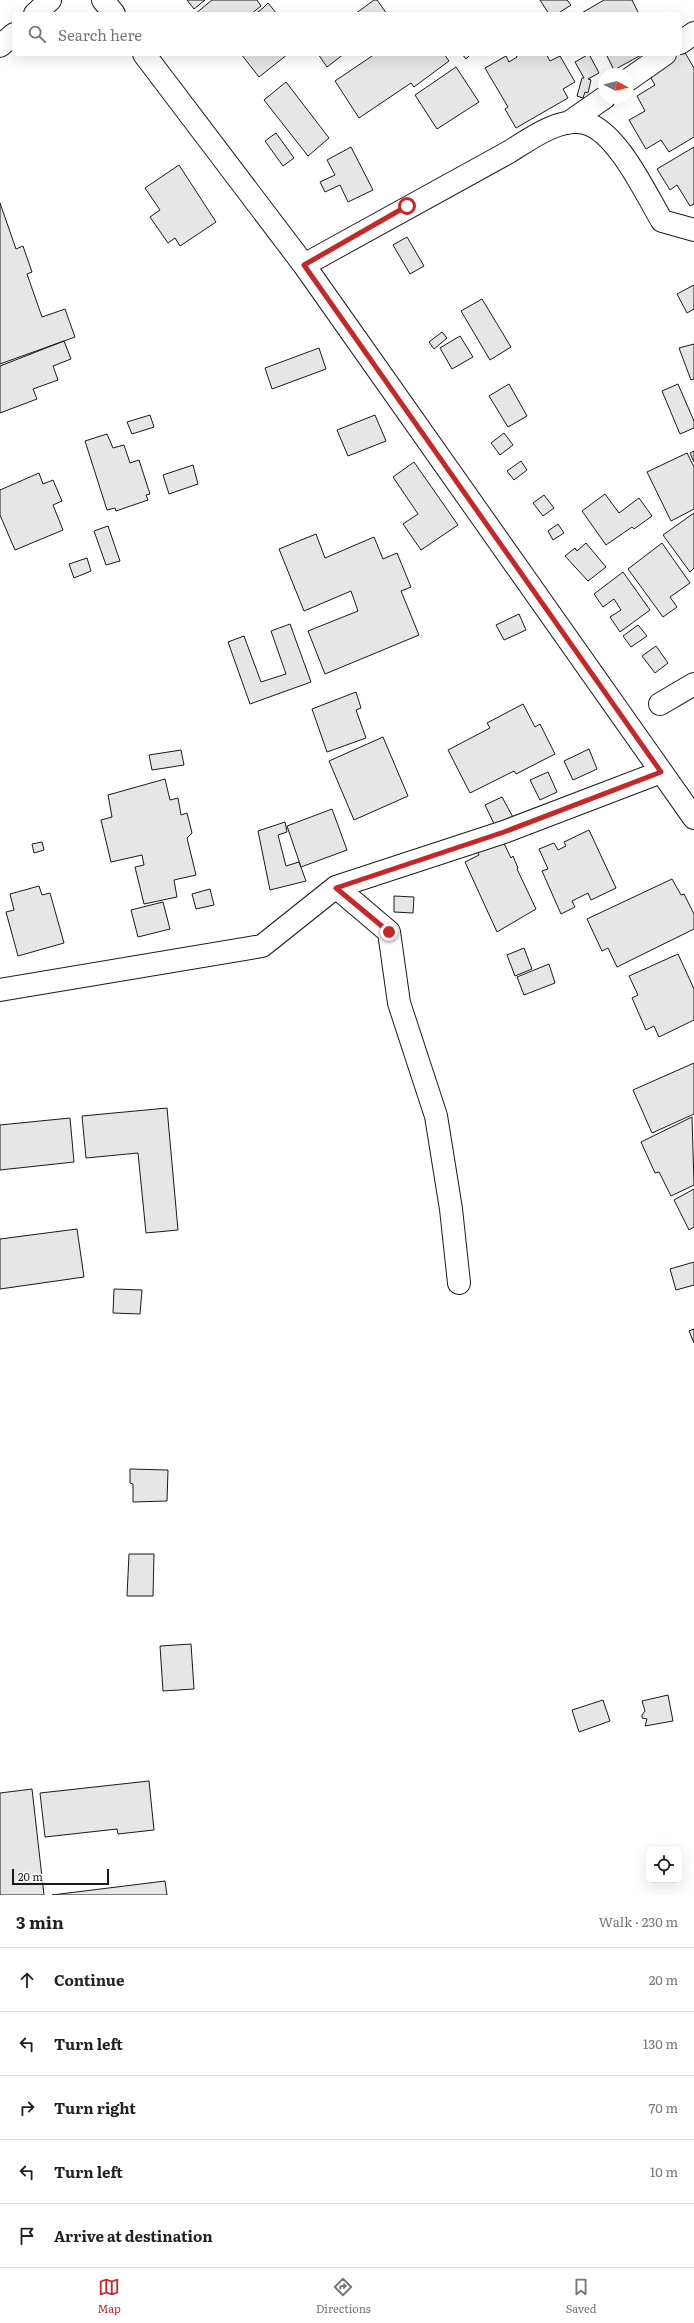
<!DOCTYPE html>
<meta charset="utf-8">
<style>
:root{--surface:#fff;--page:#f2f2f2;--text:#222;--muted:#767676;--line:#e0e0e0;--accent:#c62828}
body{margin:0;font-family:Literata,serif;background:var(--page);color:var(--text)}
.controls{position:absolute;right:12px;bottom:12px;display:grid;overflow:hidden;border-radius:6px;box-shadow:0 4px 16px #0002}
.controls button{width:36px;height:36px;display:grid;place-items:center;padding:0;border:0;border-bottom:1px solid var(--line);background:var(--surface);color:var(--text);font:20px sans-serif}
.compass{position:absolute;left:598px;top:68px;width:36px;height:36px;border-radius:50%;background:var(--surface);box-shadow:0 4px 16px #0002;rotate:97deg}
.scale{position:absolute;left:12px;bottom:10px;width:97px;box-sizing:border-box;padding-left:4px;border:2px solid #1a1a1a;border-top:0;font-size:11px;line-height:14px;white-space:nowrap;color:#1a1a1a;-webkit-text-stroke:3px #fff;paint-order:stroke}
.stop{position:absolute;width:12px;height:12px;margin:-9px;border:3px solid #c62828;border-radius:50%;background:#fff}
.stop.end{background:#c62828;border-color:#fff;box-shadow:0 1px 4px #0008}
.list{margin:0;padding:0;list-style:none}
h2{display:flex;justify-content:space-between;align-items:center;height:52px;margin:0;padding:0 16px;font-size:17px}
h2 small{font-size:13px;font-weight:400;color:var(--muted)}
.list li{display:grid;grid-template-columns:26px 1fr auto;gap:12px;align-items:center;box-sizing:border-box;height:64px;padding:0 16px;border-top:1px solid var(--line)}
.list b{display:block;font-size:15px;white-space:nowrap}
.list em{font-size:13px;font-style:normal;color:var(--muted)}
.icon{flex:none;width:22px;height:22px;fill:none;stroke:currentColor;stroke-width:2;stroke-linecap:round;stroke-linejoin:round}
.map{position:relative;flex:none;width:694px;height:1895px;overflow:hidden}
.search{position:absolute;background:var(--surface);box-shadow:0 4px 16px #0002;left:12px;right:12px;top:12px;height:44px;display:flex;align-items:center;gap:10px;box-sizing:border-box;padding:0 14px;border-radius:6px;color:var(--muted);font-size:15px}
.sheet{height:372px;background:var(--surface)}
nav{display:flex;justify-content:space-around;align-items:center;box-sizing:border-box;height:56px;border-top:1px solid var(--line);background:var(--surface);font-size:11px;color:var(--muted)}
nav a{display:grid;justify-items:center;gap:2px}
nav .on{color:var(--accent)}
.map>svg:first-child{display:block}
.building{fill:#e6e6e6;stroke:#1a1a1a}
.lines{fill:none;stroke-linecap:round;stroke-linejoin:round}
.minor-casing{stroke:#1a1a1a;stroke-width:24}
.minor{stroke:#fff;stroke-width:22}
.route{stroke:#c62828;stroke-width:5}
</style>
<div class="map">
<svg width="694" height="1895" viewBox="0 0 694 1895">
<rect width="100%" height="100%" fill="#fff"/>
<path class="building" d="M 187,0 L 205,0 L 194,9 Z
M 212,0 L 257,0 L 261,6 L 251,14 L 195,14 Z
M 374,0 L 377,0 L 387,14 L 355,14 Z
M 540,0 L 567,0 L 571,5 L 557,14 L 549,14 Z
M 604,0 L 632,0 L 639,14 L 580,14 Z
M 268,3 L 277,14 L 255,14 L 263,8 Z
M 684,51 L 694,68 L 694,137 L 669,152 L 661,140 L 646,149 L 629,120 L 645,111 L 637,96 L 655,85 L 648,73 Z
M 241,54 L 288,54 L 259,77 Z
M 318,54 L 344,54 L 327,67 Z
M 375,54 L 444,54 L 449,61 L 414,87 L 411,83 L 359,118 L 335,81 Z
M 462,54 L 471,54 L 466,59 Z
M 515,54 L 546,54 L 550,61 L 560,56 L 575,82 L 563,89 L 568,98 L 516,128 L 505,109 L 508,107 L 485,68 L 506,56 L 509,62 L 517,57 Z
M 589,54 L 599,73 L 588,79 L 591,80 L 588,93 L 585,92 L 583,98 L 577,96 L 582,78 L 584,78 L 575,62 Z
M 606,54 L 643,54 L 614,70 Z
M 456,67 L 479,102 L 437,129 L 415,95 Z
M 286,82 L 329,138 L 308,156 L 264,100 Z
M 276,133 L 294,158 L 283,166 L 265,141 Z
M 351,147 L 373,190 L 348,202 L 340,185 L 325,192 L 320,182 L 335,175 L 327,160 Z
M 694,147 L 694,204 L 690,206 L 677,185 L 670,190 L 657,169 Z
M 179,165 L 216,222 L 180,246 L 175,238 L 168,243 L 150,217 L 160,210 L 145,188 Z
M 0,203 L 16,249 L 23,246 L 32,272 L 27,274 L 42,317 L 65,309 L 75,337 L 0,364 Z
M 407,237 L 424,266 L 410,274 L 393,245 Z
M 694,285 L 694,309 L 687,313 L 677,294 Z
M 482,299 L 511,347 L 490,360 L 461,311 Z
M 442,332 L 447,338 L 434,349 L 429,342 Z
M 460,336 L 473,357 L 452,369 L 440,348 Z
M 64,341 L 71,359 L 53,366 L 58,380 L 33,389 L 37,399 L 0,413 L 0,366 Z
M 694,344 L 694,379 L 691,380 L 679,348 Z
M 319,348 L 326,369 L 272,389 L 265,368 Z
M 509,384 L 527,416 L 508,427 L 489,396 Z
M 678,384 L 694,421 L 694,428 L 680,434 L 662,391 Z
M 150,415 L 154,427 L 132,434 L 127,422 Z
M 375,415 L 386,441 L 348,456 L 337,430 Z
M 504,433 L 513,445 L 500,455 L 491,443 Z
M 107,434 L 113,448 L 124,445 L 130,463 L 139,460 L 150,494 L 146,495 L 148,500 L 116,511 L 115,508 L 107,510 L 85,441 Z
M 694,451 L 694,462 L 690,453 Z
M 687,453 L 694,467 L 694,509 L 671,521 L 647,472 Z
M 521,461 L 527,470 L 514,480 L 507,471 Z
M 414,462 L 458,525 L 421,550 L 403,524 L 418,514 L 393,477 Z
M 193,465 L 198,484 L 169,494 L 163,475 Z
M 39,473 L 43,484 L 53,480 L 62,501 L 53,505 L 63,530 L 15,550 L 0,515 L 0,490 Z
M 605,494 L 619,513 L 639,498 L 652,516 L 634,529 L 632,527 L 606,545 L 582,511 Z
M 544,495 L 554,508 L 543,516 L 533,503 Z
M 694,513 L 694,568 L 690,572 L 663,535 Z
M 558,524 L 564,533 L 553,540 L 548,531 Z
M 108,526 L 120,561 L 106,565 L 94,531 Z
M 316,534 L 325,558 L 374,537 L 383,559 L 397,553 L 411,587 L 401,591 L 419,635 L 325,674 L 308,631 L 358,611 L 351,591 L 304,611 L 279,549 Z
M 586,543 L 606,567 L 588,581 L 565,556 L 575,548 L 577,551 Z
M 662,543 L 690,583 L 670,597 L 677,607 L 663,617 L 628,569 Z
M 87,558 L 91,571 L 74,578 L 69,564 Z
M 623,572 L 650,610 L 620,632 L 610,617 L 621,610 L 614,599 L 603,607 L 594,594 Z
M 519,614 L 526,630 L 504,640 L 496,625 Z
M 290,624 L 311,682 L 250,704 L 228,642 L 244,636 L 261,682 L 286,674 L 271,631 Z
M 638,625 L 647,636 L 631,647 L 623,636 Z
M 656,646 L 668,663 L 655,673 L 642,656 Z
M 356,692 L 361,708 L 356,710 L 366,738 L 327,752 L 312,709 Z
M 523,704 L 535,727 L 540,724 L 555,754 L 516,774 L 514,771 L 470,793 L 448,750 L 490,728 L 487,723 Z
M 383,737 L 408,796 L 354,820 L 329,761 Z
M 589,749 L 597,769 L 573,780 L 564,761 Z
M 181,750 L 184,765 L 152,770 L 149,755 Z
M 548,772 L 557,792 L 540,800 L 530,780 Z
M 165,779 L 170,800 L 178,798 L 181,815 L 187,813 L 192,833 L 187,838 L 196,875 L 174,880 L 177,897 L 144,904 L 135,867 L 144,865 L 142,855 L 111,862 L 101,820 L 112,817 L 108,795 Z
M 502,797 L 514,819 L 496,828 L 485,805 Z
M 332,809 L 347,850 L 301,867 L 287,826 Z
M 285,822 L 287,832 L 278,835 L 286,866 L 299,862 L 306,881 L 270,890 L 258,831 Z
M 589,830 L 616,888 L 591,900 L 588,893 L 572,901 L 575,907 L 561,914 L 542,871 L 548,869 L 539,849 L 554,843 L 558,850 L 566,846 L 564,842 Z
M 501,837 L 511,858 L 513,856 L 518,868 L 517,869 L 536,909 L 497,932 L 465,862 L 479,855 L 476,849 Z
M 42,842 L 44,850 L 34,853 L 32,844 Z
M 672,879 L 681,895 L 684,894 L 694,914 L 694,929 L 617,967 L 608,948 L 602,951 L 587,919 Z
M 39,886 L 42,895 L 50,893 L 64,943 L 18,956 L 6,912 L 14,910 L 10,894 Z
M 210,889 L 214,905 L 196,909 L 192,894 Z
M 394,896 L 414,897 L 413,913 L 394,912 Z
M 163,902 L 170,929 L 138,937 L 131,910 Z
M 524,948 L 532,969 L 515,976 L 507,955 Z
M 678,954 L 694,989 L 694,1020 L 659,1037 L 654,1026 L 646,1030 L 632,998 L 638,995 L 629,976 Z
M 549,964 L 555,983 L 524,995 L 517,977 Z
M 694,1063 L 694,1114 L 652,1133 L 633,1090 Z
M 167,1108 L 178,1230 L 146,1233 L 138,1153 L 86,1158 L 82,1116 Z
M 692,1117 L 694,1185 L 671,1196 L 659,1172 L 655,1173 L 641,1142 Z
M 70,1118 L 74,1162 L 0,1170 L 0,1125 Z
M 694,1189 L 694,1227 L 689,1230 L 674,1200 Z
M 77,1229 L 84,1277 L 0,1289 L 0,1239 Z
M 694,1262 L 694,1285 L 676,1290 L 670,1269 Z
M 114,1289 L 142,1290 L 140,1314 L 113,1313 Z
M 694,1329 L 694,1343 L 689,1331 Z
M 130,1469 L 168,1470 L 167,1501 L 133,1502 L 133,1484 L 130,1483 Z
M 129,1554 L 154,1554 L 153,1596 L 127,1596 Z
M 191,1644 L 194,1689 L 163,1691 L 160,1646 Z
M 668,1695 L 673,1721 L 645,1726 L 647,1719 L 642,1718 L 642,1715 L 645,1711 L 642,1701 Z
M 603,1700 L 610,1721 L 579,1732 L 572,1710 Z
M 149,1781 L 154,1830 L 118,1834 L 117,1829 L 45,1837 L 40,1793 Z
M 32,1789 L 44,1895 L 0,1895 L 0,1793 Z
M 165,1881 L 167,1895 L 52,1895 Z"/>
<g class="lines">
<g class="minor-casing">
<path id="minor" d="M 103,0 L 114,14
M 35,14 L 50,0
M 680,43 L 694,33
M 0,46 L 14,34
M 144,54 L 304,265 L 694,818
M 628,80 L 665,54
M 568,123 L 604,98
M 304,265 L 509,152 C 530,139 559,117 585,123 C 617,131 646,194 662,221 L 694,230
M 660,704 L 694,684
M 336,887 L 389,932 L 399,1003 L 436,1116 L 451,1209 L 459,1283
M 0,990 L 262,946 L 336,887 L 504,832 L 661,772"/>
</g>
<use href="#minor" class="minor"/>
</g>
<g class="lines">
<path class="route" d="M 389,932 L 336,888 L 504,832 L 661,772 L 304,265 L 407,206"/>
</g>
</svg>
<div class="controls">
<button><svg class="icon" aria-label="locate" viewBox="0 0 24 24"><circle cx="12" cy="12" r="6"/><path d="M12 2v4M12 18v4M2 12h4M18 12h4"/></svg></button>
</div>
<svg class="compass" viewBox="-18 -18 36 36"><path d="M0-13l5 13h-10z" fill="#e53935"/><path d="M0 13l5-13h-10z" fill="#767676"/></svg>
<div class="scale">20 m</div>
<div class="stop" style="left:407px;top:206px"></div>
<div class="stop end" style="left:389px;top:932px"></div>
<div class="search"><svg class="icon" aria-label="search" viewBox="0 0 24 24"><circle cx="10" cy="10" r="6"/><path d="M15 15l6 6"/></svg>Search here</div>
</div>
<section class="sheet">
<h2>3 min<small>Walk · 230 m</small></h2>
<ul class="list">
<li><svg class="icon" aria-label="ahead" viewBox="0 0 24 24"><path d="M12 20V5M6 11l6-6 6 6"/></svg><div><b>Continue</b></div><em>20 m</em></li>
<li><svg class="icon" aria-label="left" viewBox="0 0 24 24"><path d="M17 20v-9H6M10 6l-5 5 5 5"/></svg><div><b>Turn left</b></div><em>130 m</em></li>
<li><svg class="icon" aria-label="right" viewBox="0 0 24 24"><path d="M7 20v-9h11M14 6l5 5-5 5"/></svg><div><b>Turn right</b></div><em>70 m</em></li>
<li><svg class="icon" aria-label="left" viewBox="0 0 24 24"><path d="M17 20v-9H6M10 6l-5 5 5 5"/></svg><div><b>Turn left</b></div><em>10 m</em></li>
<li><svg class="icon" aria-label="arrive" viewBox="0 0 24 24"><path d="M6 21V4h12l-3 4 3 4H6"/></svg><div><b>Arrive at destination</b></div></li>
</ul>
</section>
<nav>
<a class="on"><svg class="icon" aria-label="map" viewBox="0 0 24 24"><path d="M3 6l6-2 6 2 6-2v14l-6 2-6-2-6 2zM9 4v14M15 6v14"/></svg>Map</a>
<a><svg class="icon" aria-label="directions" viewBox="0 0 24 24"><path d="M12 3l9 9-9 9-9-9zM9 14v-3h6M13 9l2 2-2 2"/></svg>Directions</a>
<a><svg class="icon" aria-label="saved" viewBox="0 0 24 24"><path d="M7 4h10v16l-5-4-5 4z"/></svg>Saved</a>
</nav>
